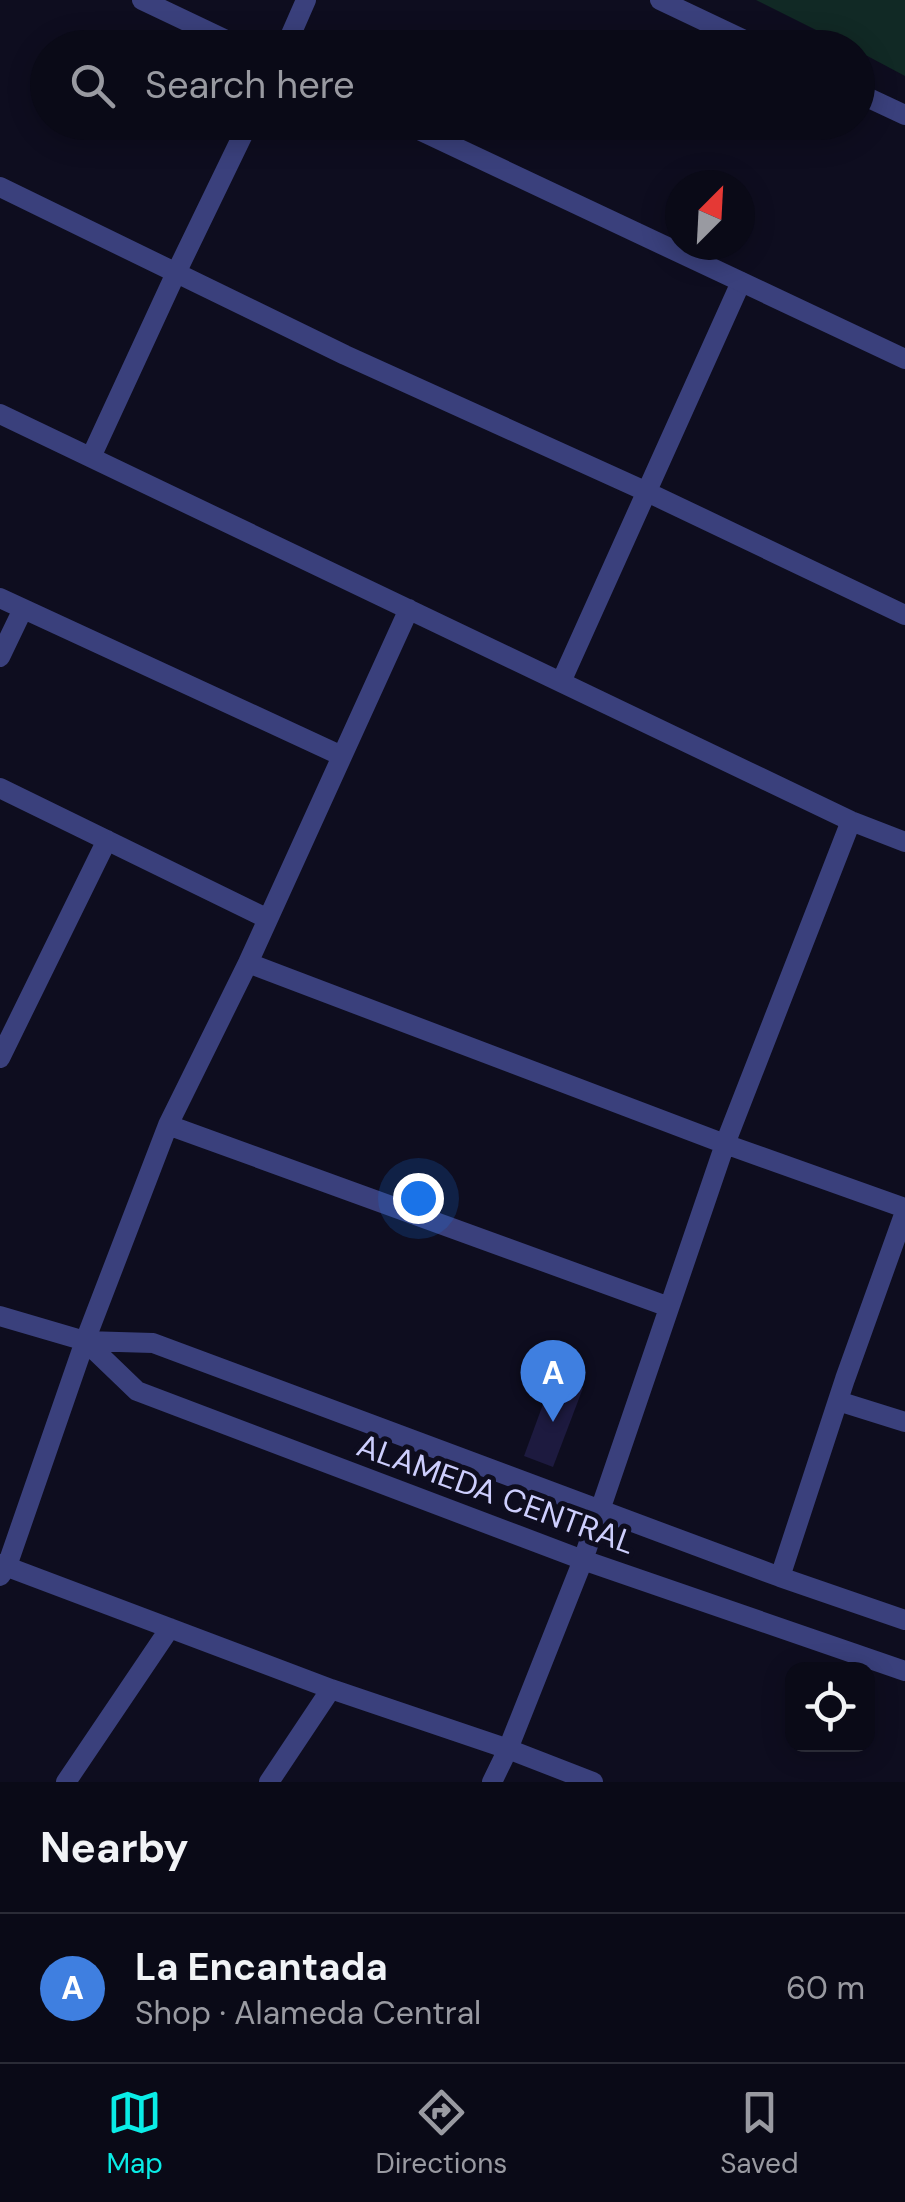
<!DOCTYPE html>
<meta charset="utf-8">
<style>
:root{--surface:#0a0a17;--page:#181824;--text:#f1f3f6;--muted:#999aa1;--line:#2a2b36;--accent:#0aece6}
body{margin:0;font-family:"DM Sans",sans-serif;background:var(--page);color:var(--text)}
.controls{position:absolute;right:30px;bottom:30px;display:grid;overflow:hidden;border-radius:20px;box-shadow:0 5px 25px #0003}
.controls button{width:90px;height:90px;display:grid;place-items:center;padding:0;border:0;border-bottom:2px solid var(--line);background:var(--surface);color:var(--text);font:50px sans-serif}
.compass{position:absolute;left:665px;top:170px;width:90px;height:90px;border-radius:50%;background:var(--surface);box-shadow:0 5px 25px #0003;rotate:24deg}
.you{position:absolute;left:418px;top:1198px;width:35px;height:35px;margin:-25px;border:8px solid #fff;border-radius:50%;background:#1a73e8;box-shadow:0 0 0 15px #1a73e833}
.badge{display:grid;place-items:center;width:65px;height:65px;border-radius:50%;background:var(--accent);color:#fff;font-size:32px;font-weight:700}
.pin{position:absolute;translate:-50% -82px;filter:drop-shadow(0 2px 5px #0008)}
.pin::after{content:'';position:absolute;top:52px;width:35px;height:30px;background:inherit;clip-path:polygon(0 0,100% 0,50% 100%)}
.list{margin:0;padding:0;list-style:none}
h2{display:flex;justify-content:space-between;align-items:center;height:130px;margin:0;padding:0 40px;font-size:42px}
h2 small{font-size:32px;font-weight:400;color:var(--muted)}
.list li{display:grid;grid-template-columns:65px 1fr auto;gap:30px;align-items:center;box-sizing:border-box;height:150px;padding:0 40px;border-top:2px solid var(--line)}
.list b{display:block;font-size:38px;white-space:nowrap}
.list p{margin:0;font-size:32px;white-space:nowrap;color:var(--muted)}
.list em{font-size:32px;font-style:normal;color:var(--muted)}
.icon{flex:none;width:55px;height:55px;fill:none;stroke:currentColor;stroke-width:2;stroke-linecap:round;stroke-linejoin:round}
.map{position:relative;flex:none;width:905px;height:1782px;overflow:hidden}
.search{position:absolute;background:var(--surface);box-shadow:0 5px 25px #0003;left:30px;right:30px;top:30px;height:110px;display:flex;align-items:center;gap:25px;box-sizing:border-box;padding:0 35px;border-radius:55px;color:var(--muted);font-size:38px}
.sheet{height:280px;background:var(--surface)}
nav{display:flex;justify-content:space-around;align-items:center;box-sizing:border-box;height:140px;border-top:2px solid var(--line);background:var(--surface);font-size:28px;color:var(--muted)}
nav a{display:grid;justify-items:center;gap:5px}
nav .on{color:var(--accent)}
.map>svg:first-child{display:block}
.green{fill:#112925}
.building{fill:#1d1a3f}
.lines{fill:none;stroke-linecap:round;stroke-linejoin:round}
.minor{stroke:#3a407c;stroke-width:20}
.tertiary{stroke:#3a407c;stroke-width:20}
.labels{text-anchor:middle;stroke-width:10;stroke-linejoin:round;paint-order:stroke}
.street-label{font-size:32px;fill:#cdcefd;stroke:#0e0d1f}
</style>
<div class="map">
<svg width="905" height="1782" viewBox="0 0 905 1782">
<rect width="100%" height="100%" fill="#0e0d1f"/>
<path class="green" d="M 756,0 L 905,0 L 905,76 L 858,51 L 858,48 L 850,47 Z"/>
<path class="building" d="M 553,1377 L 583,1388 L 553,1467 L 524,1456 Z"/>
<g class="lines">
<path class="minor" d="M 660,0 L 761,48
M 285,48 L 306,0
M 858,93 L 905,115
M 0,187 L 345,355 L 645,491 L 905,615
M 0,414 L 851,821 L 905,842
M 91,457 L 176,273 L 249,122
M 0,598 L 342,756
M 0,657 L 23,609
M 561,682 L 741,282
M 0,788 L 268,919
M 248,963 L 725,1144 L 905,1208
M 0,1058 L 107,840
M 168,1125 L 669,1307
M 0,1316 L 85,1341 L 153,1343 L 780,1577 L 905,1620
M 85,1341 L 137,1391 L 583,1560 L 905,1671
M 838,1401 L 905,1422
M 0,1564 L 331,1689 L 508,1749 L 593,1782
M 0,1576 L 7,1566 L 85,1341 L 168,1125 L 248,963 L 409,609
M 780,1577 L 845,1379 L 905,1212
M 66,1782 L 170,1628
M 269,1782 L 331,1689
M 492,1782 L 508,1749 L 583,1560 L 725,1144 L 851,821"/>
<path class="tertiary" d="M 142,0 L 243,48
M 402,122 L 905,359"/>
</g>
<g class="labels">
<g class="street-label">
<text transform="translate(496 1494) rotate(20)" y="11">ALAMEDA CENTRAL</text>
</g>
</g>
</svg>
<div class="controls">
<button><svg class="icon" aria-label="locate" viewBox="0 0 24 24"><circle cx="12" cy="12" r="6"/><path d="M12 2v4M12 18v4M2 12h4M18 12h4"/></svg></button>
</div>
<svg class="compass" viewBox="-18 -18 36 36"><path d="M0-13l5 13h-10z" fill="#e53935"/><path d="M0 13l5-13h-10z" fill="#999aa1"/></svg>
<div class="you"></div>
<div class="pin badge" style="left:553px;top:1422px;background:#3f7fe0">A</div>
<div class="search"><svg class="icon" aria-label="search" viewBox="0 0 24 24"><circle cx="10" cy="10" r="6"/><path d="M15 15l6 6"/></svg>Search here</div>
</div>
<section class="sheet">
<h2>Nearby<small></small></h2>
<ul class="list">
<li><span class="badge" style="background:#3f7fe0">A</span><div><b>La Encantada</b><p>Shop · Alameda Central</p></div><em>60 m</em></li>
</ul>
</section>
<nav>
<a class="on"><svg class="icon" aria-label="map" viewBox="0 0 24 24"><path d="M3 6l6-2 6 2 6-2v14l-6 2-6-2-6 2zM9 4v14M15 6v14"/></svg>Map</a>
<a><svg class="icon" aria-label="directions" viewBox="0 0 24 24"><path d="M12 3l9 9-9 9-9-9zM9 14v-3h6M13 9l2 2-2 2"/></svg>Directions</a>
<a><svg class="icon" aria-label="saved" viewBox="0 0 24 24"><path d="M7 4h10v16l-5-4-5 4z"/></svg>Saved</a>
</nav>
